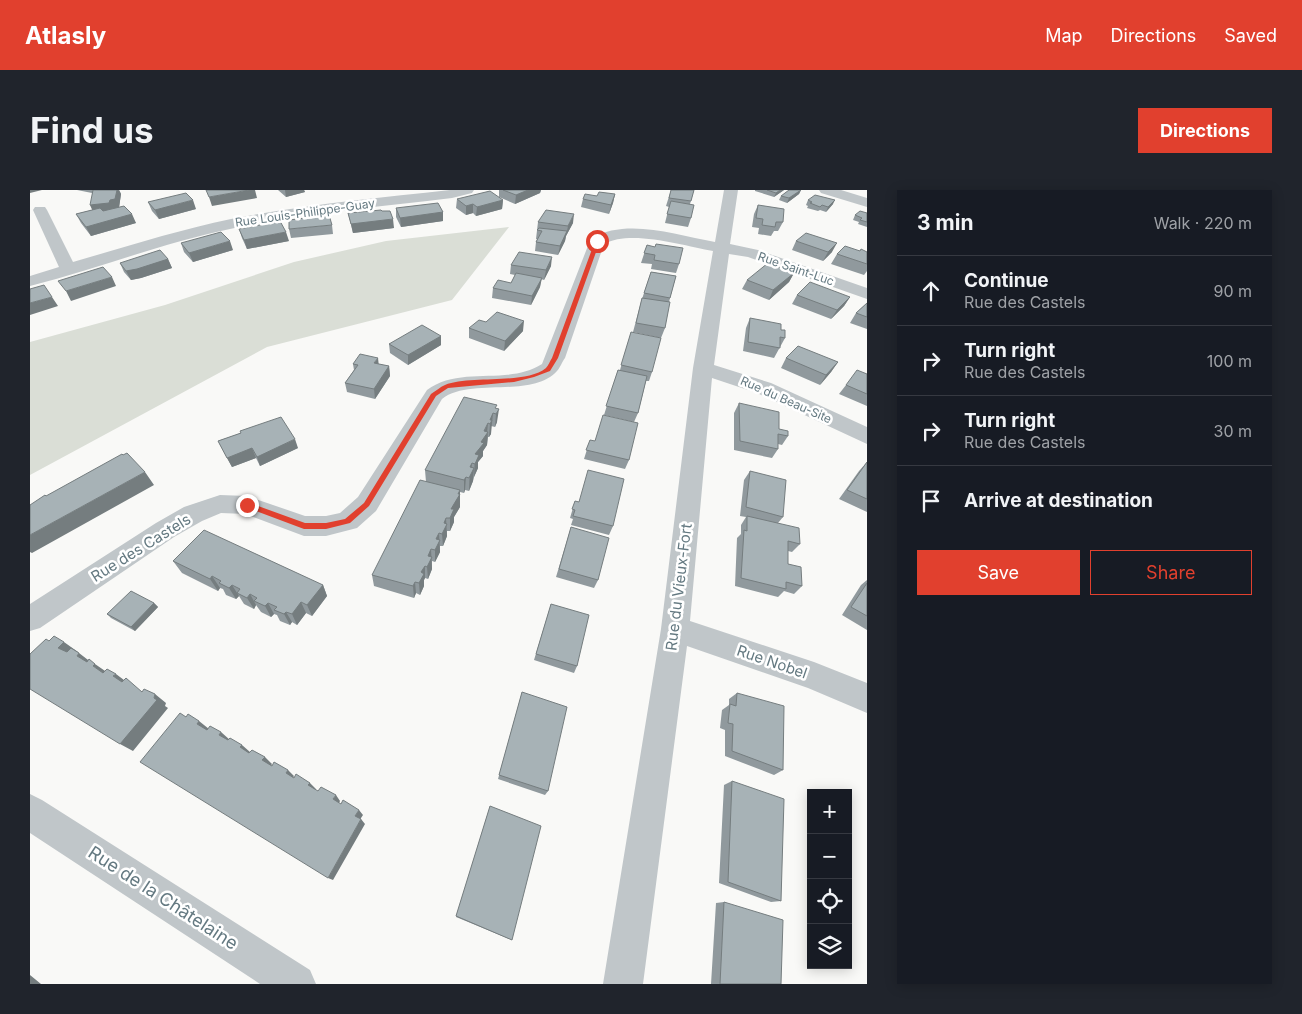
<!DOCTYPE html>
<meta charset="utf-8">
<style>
:root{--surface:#171b24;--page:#20242c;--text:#f1f3f6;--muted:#9ea1a6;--line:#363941;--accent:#e1402e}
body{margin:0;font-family:Inter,sans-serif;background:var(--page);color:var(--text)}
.controls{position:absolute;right:15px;bottom:15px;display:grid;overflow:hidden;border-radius:0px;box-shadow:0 2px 12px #0003}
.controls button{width:45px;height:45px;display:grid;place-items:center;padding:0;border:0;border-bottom:1px solid var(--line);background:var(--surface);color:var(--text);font:25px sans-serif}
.stop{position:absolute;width:15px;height:15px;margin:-11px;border:4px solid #e1402e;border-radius:50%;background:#fff}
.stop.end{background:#e1402e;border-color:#fff;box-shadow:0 1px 5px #0008}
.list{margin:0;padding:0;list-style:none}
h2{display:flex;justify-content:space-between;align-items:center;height:65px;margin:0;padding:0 20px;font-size:21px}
h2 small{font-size:16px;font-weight:400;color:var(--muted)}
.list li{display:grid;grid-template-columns:32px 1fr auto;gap:15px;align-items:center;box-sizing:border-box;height:70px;padding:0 20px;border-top:1px solid var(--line)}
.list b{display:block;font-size:19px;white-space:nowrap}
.list p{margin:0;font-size:16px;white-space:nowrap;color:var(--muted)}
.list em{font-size:16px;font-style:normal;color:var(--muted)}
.actions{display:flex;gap:10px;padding:15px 20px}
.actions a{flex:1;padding:11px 0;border:1px solid var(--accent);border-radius:0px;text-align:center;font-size:18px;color:var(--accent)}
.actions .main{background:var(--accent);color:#fff}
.icon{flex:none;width:28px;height:28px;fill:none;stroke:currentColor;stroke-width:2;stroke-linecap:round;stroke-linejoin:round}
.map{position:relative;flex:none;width:837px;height:794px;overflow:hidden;border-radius:0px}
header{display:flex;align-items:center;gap:30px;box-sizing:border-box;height:70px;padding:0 25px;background:var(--accent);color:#fff}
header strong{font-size:24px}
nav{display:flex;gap:28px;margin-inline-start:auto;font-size:18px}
.intro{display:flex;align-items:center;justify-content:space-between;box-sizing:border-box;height:120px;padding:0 30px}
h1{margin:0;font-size:35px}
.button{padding:12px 22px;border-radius:0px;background:var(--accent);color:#fff;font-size:18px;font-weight:700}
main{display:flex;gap:30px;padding:0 30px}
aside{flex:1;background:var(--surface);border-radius:0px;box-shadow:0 2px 12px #0003}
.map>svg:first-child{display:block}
.green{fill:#daded6}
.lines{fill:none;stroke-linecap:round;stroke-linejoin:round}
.minor{fill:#c0c6c9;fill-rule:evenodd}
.wall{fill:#90999d}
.shaded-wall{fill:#757d7f}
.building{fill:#a7b2b6;stroke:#757d7f}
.route{fill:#e1402e}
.labels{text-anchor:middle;stroke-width:5;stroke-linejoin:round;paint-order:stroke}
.far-street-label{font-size:12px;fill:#647981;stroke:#fff}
.street-label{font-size:15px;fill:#647981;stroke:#fff}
.near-street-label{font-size:18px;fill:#647981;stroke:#fff}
</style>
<header>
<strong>Atlasly</strong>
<nav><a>Map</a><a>Directions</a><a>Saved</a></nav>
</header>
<div class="intro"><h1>Find us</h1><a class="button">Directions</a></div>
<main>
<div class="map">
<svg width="837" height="794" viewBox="0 0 837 794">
<rect width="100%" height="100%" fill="#f9f9f7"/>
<path class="green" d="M 479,37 L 422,110 L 237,157 L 0,285 L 0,152 L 135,115 L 264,72 L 356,51 Z"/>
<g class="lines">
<path class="minor" d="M 420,0 L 444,0 L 442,3 L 422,8 C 348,17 273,23 200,39 C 132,53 67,79 0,96 L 0,86 L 29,77 L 3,20 L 5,17 L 15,17 L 17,20 L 43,72 C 95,57 148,40 201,29 C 273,15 347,8 420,0 Z
M 694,0 L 708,0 L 700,54 L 728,60 L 837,98 L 837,109 L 718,67 L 699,64 L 684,175 L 741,193 L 837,237 L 837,254 L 727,203 L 682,188 L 660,431 L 784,472 L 837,493 L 837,523 L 778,498 L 657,456 L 613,794 L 573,794 L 631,439 L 663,178 L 683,61 C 654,56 601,39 574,54 L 535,168 C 532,172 530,178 527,181 C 502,209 440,187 412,209 L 346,321 L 327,338 L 296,346 L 274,346 L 215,324 L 191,323 L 172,331 L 144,347 L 10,438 L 0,441 L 0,414 L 126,333 L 154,317 L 190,305 L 217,306 L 275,326 L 296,326 L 310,323 L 328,307 L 397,200 C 430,175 478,196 512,174 L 561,48 C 599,28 645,45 685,52 Z
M 789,0 L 811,0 L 837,8 L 837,17 L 791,3 Z
M 0,604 L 12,610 L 280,780 L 286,794 L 230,794 L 0,643 Z"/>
</g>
<path class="wall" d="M 47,0 L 89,0 L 91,4 L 89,17 L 106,33 L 61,46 L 51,33 L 46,24 L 62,20 L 62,3 Z
M 248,0 L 274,0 L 275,2 L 256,7 Z
M 469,0 L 511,0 L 510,3 L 485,14 L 469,7 Z
M 641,0 L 664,0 L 660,14 L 661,28 L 658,37 L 635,33 L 639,17 L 636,16 Z
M 725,0 L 754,0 L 744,7 L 725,1 Z
M 771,0 L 769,4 L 757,13 L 749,10 L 751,6 Z
M 585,4 L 583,13 L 579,24 L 551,17 L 553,9 L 567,6 Z
M 427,9 L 473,10 L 472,19 L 446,26 L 443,23 L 436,25 L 426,18 Z
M 778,10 L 803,14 L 796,22 L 790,20 L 788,21 L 777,18 L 778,16 L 776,15 Z
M 118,12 L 166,19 L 129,29 L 122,21 Z
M 728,15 L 753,32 L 748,41 L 744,41 L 741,46 L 728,44 L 729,38 L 722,37 L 724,24 Z
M 366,18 L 413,22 L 413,31 L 371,37 L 366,27 Z
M 352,21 L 364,38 L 323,43 L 318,23 Z
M 837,23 L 837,37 L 828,34 L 829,32 L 823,30 L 825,25 Z
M 508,32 L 543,33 L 536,46 L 535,51 L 528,65 L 505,61 L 506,52 L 507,49 L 506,49 Z
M 302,35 L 303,44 L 261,48 L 259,39 Z
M 209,39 L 259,51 L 217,59 L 212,48 Z
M 766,51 L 802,62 L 793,71 L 762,60 Z
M 151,53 L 203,60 L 163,72 L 154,62 Z
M 617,55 L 649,74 L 646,83 L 621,79 L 622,74 L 611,73 Z
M 830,61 L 837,62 L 837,81 L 834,85 L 801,74 L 807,64 Z
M 138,69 L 142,78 L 111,88 L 101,90 L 94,82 L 90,73 Z
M 481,75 L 521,76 L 514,90 L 511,89 L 510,97 L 501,115 L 462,108 L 463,98 L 481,93 L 485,85 L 480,84 Z
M 621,82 L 646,86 L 639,112 L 635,138 L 631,148 L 603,142 L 611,112 Z
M 764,83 L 759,92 L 739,110 L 712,99 L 717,90 Z
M 767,105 L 820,107 L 814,116 L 801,129 L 762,114 Z
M 837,113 L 837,139 L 820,133 L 826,123 Z
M 720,128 L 751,140 L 755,148 L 744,168 L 713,161 L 716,138 Z
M 456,132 L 493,141 L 474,161 L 439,148 L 439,138 Z
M 601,142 L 622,182 L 619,191 L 616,191 L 608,223 L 604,232 L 574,225 L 588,180 L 590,180 Z
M 411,146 L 411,155 L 378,175 L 360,163 L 359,154 Z
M 756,168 L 808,172 L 801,182 L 790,195 L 751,178 Z
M 323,174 L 348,174 L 359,176 L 360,186 L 345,209 L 317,202 L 315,193 L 324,180 Z
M 837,184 L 837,216 L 809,204 L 816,195 Z
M 709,213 L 758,246 L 752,255 L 748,254 L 748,259 L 742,268 L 704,260 L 704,223 Z
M 467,218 L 467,232 L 465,237 L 461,236 L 461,244 L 459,247 L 458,247 L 457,255 L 453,261 L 453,266 L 448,272 L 448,278 L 444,287 L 443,291 L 439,301 L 435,300 L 434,303 L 430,302 L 430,317 L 424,327 L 424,332 L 420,341 L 417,341 L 417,346 L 413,356 L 410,356 L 410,362 L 405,372 L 402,371 L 402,379 L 398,389 L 395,388 L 394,390 L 394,396 L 390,405 L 386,403 L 384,408 L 344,396 L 342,385 L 396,292 L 395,280 Z
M 211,243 L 268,258 L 230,276 L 226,268 L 202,277 L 188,251 Z
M 560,250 L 599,270 L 595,279 L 554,269 Z
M 837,272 L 837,322 L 809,309 L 829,281 Z
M 720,281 L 753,327 L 748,333 L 770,354 L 762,362 L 758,361 L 758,374 L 772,396 L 764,404 L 754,401 L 748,407 L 705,396 L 707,348 L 711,344 L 711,335 L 716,327 L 710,326 L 714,290 Z
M 545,311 L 583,336 L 579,345 L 541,335 L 543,329 L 540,328 Z
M 541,337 L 568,390 L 564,398 L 526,387 Z
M 143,371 L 293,395 L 297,406 L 282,426 L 276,423 L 267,435 L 262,432 L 260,435 L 250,431 L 247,425 L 244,424 L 241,427 L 231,422 L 226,415 L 224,419 L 214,414 L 209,406 L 206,409 L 196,405 L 193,399 L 190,398 L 188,401 L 152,383 Z
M 837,390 L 837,440 L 812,425 L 831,395 Z
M 124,413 L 128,417 L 105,441 L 81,428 L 77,424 Z
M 521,414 L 547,476 L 544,483 L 504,470 Z
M 492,502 L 518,601 L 515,605 L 468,589 Z
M 707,503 L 753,580 L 744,585 L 695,566 L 695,540 L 690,538 L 692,520 L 699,515 L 699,509 Z
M 702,591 L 751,711 L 741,712 L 689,693 L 694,595 Z
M 460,616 L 482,750 L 426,727 Z
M 694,712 L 751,794 L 681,794 L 686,713 Z"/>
<path class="shaded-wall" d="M 0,0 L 12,0 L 0,3 Z
M 87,0 L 89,0 L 91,4 L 89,18 L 64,24 L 60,15 L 80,10 Z
M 219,0 L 225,0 L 227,8 L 182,16 L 179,7 Z
M 255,0 L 274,0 L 275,2 L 256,7 Z
M 498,0 L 511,0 L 510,3 L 485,14 L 486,5 Z
M 750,0 L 754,0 L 744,7 L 746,3 Z
M 771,0 L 769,4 L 757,13 L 759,8 Z
M 585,4 L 583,13 L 579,24 L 581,15 Z
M 163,10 L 166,19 L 129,29 L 125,20 Z
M 473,10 L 472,19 L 446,26 L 447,17 Z
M 805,10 L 803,14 L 796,22 L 798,17 Z
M 443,14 L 443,23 L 436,25 L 436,16 Z
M 413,22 L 413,31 L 371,37 L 370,28 Z
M 102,24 L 106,33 L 61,46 L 56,37 Z
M 544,24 L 543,33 L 536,46 L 538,36 Z
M 363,29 L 364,38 L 323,43 L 321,34 Z
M 537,41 L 535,51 L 528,65 L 530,56 Z
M 256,42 L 259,51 L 217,59 L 214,50 Z
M 200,51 L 203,60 L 163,72 L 159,63 Z
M 807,53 L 802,62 L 793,71 L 798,62 Z
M 522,67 L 521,76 L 514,90 L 516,80 Z
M 138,69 L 142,78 L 111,88 L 101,90 L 96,81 Z
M 764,83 L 759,92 L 739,110 L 743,100 Z
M 82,87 L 86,96 L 41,111 L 36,101 Z
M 512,88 L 510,97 L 501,115 L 502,106 Z
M 22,107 L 28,116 L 0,125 L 0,113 Z
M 820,107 L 814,116 L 801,129 L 807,120 Z
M 494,131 L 493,141 L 474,161 L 475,151 Z
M 411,146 L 411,155 L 378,175 L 378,165 Z
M 348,168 L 349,177 L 344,173 Z
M 808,172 L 801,182 L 790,195 L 796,185 Z
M 359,176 L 360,186 L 345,209 L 344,199 Z
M 469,219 L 467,232 L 465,237 L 466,224 Z
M 463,223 L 461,244 L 459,247 L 460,234 L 460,230 Z
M 458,233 L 457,244 L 458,242 L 457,255 L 453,261 L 453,266 L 448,272 L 448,278 L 444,287 L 445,264 Z
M 265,249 L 268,258 L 230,276 L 227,267 Z
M 222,258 L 226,268 L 202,277 L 197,268 Z
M 442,273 L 441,284 L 444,278 L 443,291 L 439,301 L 440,277 Z
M 115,282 L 124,295 L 2,363 L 0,362 L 0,345 Z
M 436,287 L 435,300 L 434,303 L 434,290 Z
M 430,300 L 430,317 L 424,327 L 424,332 L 420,341 L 420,328 L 421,319 Z
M 416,328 L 417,346 L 413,356 L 412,344 L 414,333 Z
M 409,343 L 410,362 L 405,372 L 405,360 L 406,349 Z
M 401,359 L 402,379 L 398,389 L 397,377 L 398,366 Z
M 395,376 L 395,388 L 394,390 L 394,396 L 390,405 L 389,393 L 391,382 Z
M 182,386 L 190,398 L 188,401 L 180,389 Z
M 385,392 L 386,403 L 384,408 L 383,396 Z
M 202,395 L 209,406 L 206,409 L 199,398 Z
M 293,395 L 297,406 L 282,426 L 277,415 Z
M 220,404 L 226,415 L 224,419 L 217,408 Z
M 271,412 L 276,423 L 267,435 L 262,424 Z
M 124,413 L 128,417 L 105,441 L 101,437 Z
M 238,413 L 244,424 L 241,427 L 235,416 Z
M 256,422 L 262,432 L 260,435 L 254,424 Z
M 34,452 L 48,462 L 42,468 L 28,458 Z
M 49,463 L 62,473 L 60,476 L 47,466 Z
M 65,474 L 78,483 L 76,486 L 63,476 Z
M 86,484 L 98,493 L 95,496 L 83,486 Z
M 125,504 L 136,513 L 135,516 L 138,518 L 103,561 L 90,554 L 124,508 Z
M 169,531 L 179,539 L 177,541 L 167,534 Z
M 191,542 L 200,550 L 198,553 L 189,545 Z
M 212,555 L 220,562 L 218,565 L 210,557 Z
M 235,567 L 242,574 L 240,577 L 232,570 Z
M 258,580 L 264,586 L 262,589 L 256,583 Z
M 280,593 L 286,599 L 284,601 L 278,595 Z
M 306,605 L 310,611 L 308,615 L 303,609 Z
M 329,620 L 333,625 L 329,631 L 325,626 Z
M 331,629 L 335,634 L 303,690 L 298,688 Z
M 0,785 L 11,794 L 0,794 Z"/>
<path class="building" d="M 63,0 L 87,0 L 85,9 L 80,10 L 79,13 L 60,15 Z
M 176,0 L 219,0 L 179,7 Z
M 473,0 L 498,0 L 486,5 Z
M 641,0 L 664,0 L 661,11 L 639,8 Z
M 737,0 L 750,0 L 746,3 Z
M 759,0 L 771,0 L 759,8 L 751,6 Z
M 460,1 L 473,10 L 447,17 L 443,14 L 436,16 L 427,9 Z
M 569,2 L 585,4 L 581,15 L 553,9 L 555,4 L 567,6 Z
M 156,3 L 163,10 L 125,20 L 118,12 Z
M 785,5 L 805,10 L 798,17 L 792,15 L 790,17 L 780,13 L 782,12 L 778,10 Z
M 641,11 L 664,15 L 661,28 L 637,24 Z
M 408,13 L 413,22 L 370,28 L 366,18 Z
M 728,15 L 754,19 L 753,32 L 746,32 L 745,37 L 732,35 L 733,29 L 726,28 Z
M 94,16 L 102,24 L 56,37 L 46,24 L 70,18 L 73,21 Z
M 351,20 L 352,21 L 360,21 L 363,29 L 321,34 L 318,23 Z
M 516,20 L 544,24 L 538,36 L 508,32 Z
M 830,21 L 837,23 L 837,32 L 830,30 L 832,28 L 825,25 Z
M 299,25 L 302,35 L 259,39 L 259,30 Z
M 250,31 L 256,42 L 214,50 L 209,39 Z
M 509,38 L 537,41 L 530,56 L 506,52 L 512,41 L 507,40 Z
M 191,42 L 200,51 L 159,63 L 151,53 Z
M 776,43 L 807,53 L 798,62 L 766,51 Z
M 626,54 L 653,58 L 649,74 L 624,70 L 625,65 L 614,63 L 617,55 L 625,57 Z
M 815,56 L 830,61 L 831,59 L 837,62 L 837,74 L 807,64 Z
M 130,60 L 138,69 L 107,79 L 96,81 L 90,73 Z
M 489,62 L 522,67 L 516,80 L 481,75 Z
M 738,73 L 764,83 L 743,100 L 717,90 Z
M 73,77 L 82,87 L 36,101 L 28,91 Z
M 621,82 L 646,86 L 640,108 L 614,103 Z
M 486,83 L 512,88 L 502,106 L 463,98 L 468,90 L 481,93 Z
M 780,92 L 820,107 L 807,120 L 767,105 Z
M 14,95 L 22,107 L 0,113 L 0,99 Z
M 612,108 L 640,112 L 635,138 L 606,133 Z
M 837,113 L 837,127 L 826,123 Z
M 467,122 L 494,131 L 475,151 L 439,138 L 449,130 L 456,132 Z
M 720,128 L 751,134 L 751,140 L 755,140 L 755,148 L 750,147 L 750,158 L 718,152 Z
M 392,135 L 411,146 L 378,165 L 359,154 Z
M 601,142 L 631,148 L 622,182 L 591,175 Z
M 768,156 L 808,172 L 796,185 L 756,168 Z
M 330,164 L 348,168 L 344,173 L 359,176 L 344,199 L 315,193 L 328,175 L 323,174 Z
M 588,180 L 617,186 L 608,223 L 576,216 Z
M 827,180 L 837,184 L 837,204 L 816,195 Z
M 434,207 L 467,215 L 465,218 L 469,219 L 466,224 L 463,223 L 460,230 L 462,230 L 460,234 L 458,233 L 454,241 L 458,242 L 451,252 L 454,253 L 445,264 L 449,265 L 445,274 L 442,273 L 440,277 L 444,278 L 439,288 L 436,287 L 434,290 L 395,280 Z
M 709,213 L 749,222 L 749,239 L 758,241 L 758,246 L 748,244 L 748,259 L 710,251 Z
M 573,225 L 608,233 L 599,270 L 556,260 L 560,250 L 565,251 Z
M 251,227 L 265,249 L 227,267 L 222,258 L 197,268 L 188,251 L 211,243 L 210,241 Z
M 97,263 L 115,282 L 0,345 L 0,315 L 15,305 L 16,306 L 92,264 L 93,265 Z
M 837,272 L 837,309 L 817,300 Z
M 558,280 L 594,289 L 583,336 L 543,326 L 545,320 L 542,319 L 545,311 L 549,312 Z
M 720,281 L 756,290 L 753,327 L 716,317 Z
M 390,290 L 430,300 L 428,304 L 430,304 L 421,319 L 424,319 L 420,328 L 416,328 L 414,333 L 417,334 L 412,344 L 409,343 L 406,349 L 410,350 L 405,360 L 401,359 L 398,366 L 402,367 L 397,377 L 395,376 L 391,382 L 394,384 L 389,393 L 385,392 L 383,396 L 342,385 Z
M 717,326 L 769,338 L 770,354 L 758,351 L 758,374 L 771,377 L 772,396 L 756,392 L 756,399 L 711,388 L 714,340 L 717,341 Z
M 541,337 L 579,348 L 568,390 L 529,379 Z
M 174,340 L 293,395 L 277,415 L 271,412 L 262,424 L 256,422 L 254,424 L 244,420 L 247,417 L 238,413 L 235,416 L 224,411 L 227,408 L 220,404 L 217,408 L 207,403 L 210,399 L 202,395 L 199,398 L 189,393 L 191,391 L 182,386 L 180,389 L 143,371 Z
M 837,393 L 837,426 L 821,417 Z
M 101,401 L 124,413 L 101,437 L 77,424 Z
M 521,414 L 559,425 L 547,476 L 506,464 Z
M 24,446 L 34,452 L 28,458 L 37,462 L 41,458 L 49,463 L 47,466 L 57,472 L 59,469 L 65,474 L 63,476 L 73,483 L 77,479 L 86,484 L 83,486 L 92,492 L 96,488 L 112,502 L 114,499 L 125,504 L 124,508 L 127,510 L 90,554 L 0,499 L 0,464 L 16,449 L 19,451 Z
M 492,502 L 537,517 L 518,601 L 469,585 Z
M 707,503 L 754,516 L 753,580 L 702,561 L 703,534 L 698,533 L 700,514 L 706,516 Z
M 150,523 L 156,527 L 158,524 L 169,531 L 167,534 L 177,540 L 180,536 L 191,542 L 189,545 L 198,550 L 200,548 L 212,555 L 210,557 L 219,563 L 222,560 L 235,567 L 232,570 L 242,576 L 244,572 L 258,580 L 256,583 L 264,588 L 266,584 L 280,593 L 278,595 L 288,601 L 291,597 L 306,605 L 303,609 L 311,614 L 313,610 L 329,620 L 325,626 L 331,629 L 298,688 L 110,572 Z
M 702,591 L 754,609 L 751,711 L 698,692 Z
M 460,616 L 511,636 L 482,750 L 426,726 Z
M 694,712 L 753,730 L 751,794 L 690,794 Z"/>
<path class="route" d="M 567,49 L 570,51 L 528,168 L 520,181 L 504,187 L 484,192 L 418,198 L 406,206 L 339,316 L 320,333 L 296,339 L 274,339 L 215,317 L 215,313 L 217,312 L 275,333 L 296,333 L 315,329 L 334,313 L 401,204 C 406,201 410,197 415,195 C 440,185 495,195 516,178 C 518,176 520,171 522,168 L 565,51 Z"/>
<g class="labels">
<g class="far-street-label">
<text transform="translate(275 23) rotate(-8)" y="4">Rue Louis-Philippe-Guay</text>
<text transform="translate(766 79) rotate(19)" y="4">Rue Saint-Luc</text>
<text transform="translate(756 210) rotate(24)" y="4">Rue du Beau-Site</text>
</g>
<g class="street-label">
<text transform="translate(111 358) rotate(-32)" y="5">Rue des Castels</text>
<text transform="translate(649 397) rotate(-83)" y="5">Rue du Vieux-Fort</text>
<text transform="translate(742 472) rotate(19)" y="5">Rue Nobel</text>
</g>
<g class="near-street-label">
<text transform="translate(133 708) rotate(33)" y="6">Rue de la Châtelaine</text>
</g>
</g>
</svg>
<div class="controls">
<button>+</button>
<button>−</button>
<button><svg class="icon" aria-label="locate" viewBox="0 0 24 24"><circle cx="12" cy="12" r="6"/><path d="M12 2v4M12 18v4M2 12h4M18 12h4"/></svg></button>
<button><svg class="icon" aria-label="layers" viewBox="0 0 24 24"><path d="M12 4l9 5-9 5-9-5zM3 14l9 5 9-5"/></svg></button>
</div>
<div class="stop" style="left:567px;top:51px"></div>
<div class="stop end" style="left:217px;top:315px"></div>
</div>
<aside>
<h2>3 min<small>Walk · 220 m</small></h2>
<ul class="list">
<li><svg class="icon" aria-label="ahead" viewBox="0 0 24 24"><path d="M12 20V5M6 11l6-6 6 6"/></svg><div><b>Continue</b><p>Rue des Castels</p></div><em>90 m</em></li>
<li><svg class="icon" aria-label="right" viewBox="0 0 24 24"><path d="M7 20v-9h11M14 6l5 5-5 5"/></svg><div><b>Turn right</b><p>Rue des Castels</p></div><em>100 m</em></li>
<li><svg class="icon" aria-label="right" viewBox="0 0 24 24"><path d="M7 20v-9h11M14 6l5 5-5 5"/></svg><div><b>Turn right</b><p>Rue des Castels</p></div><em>30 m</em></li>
<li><svg class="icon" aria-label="arrive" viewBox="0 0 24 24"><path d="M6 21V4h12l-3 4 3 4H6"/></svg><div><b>Arrive at destination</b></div></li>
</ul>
<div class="actions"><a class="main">Save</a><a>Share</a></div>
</aside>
</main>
